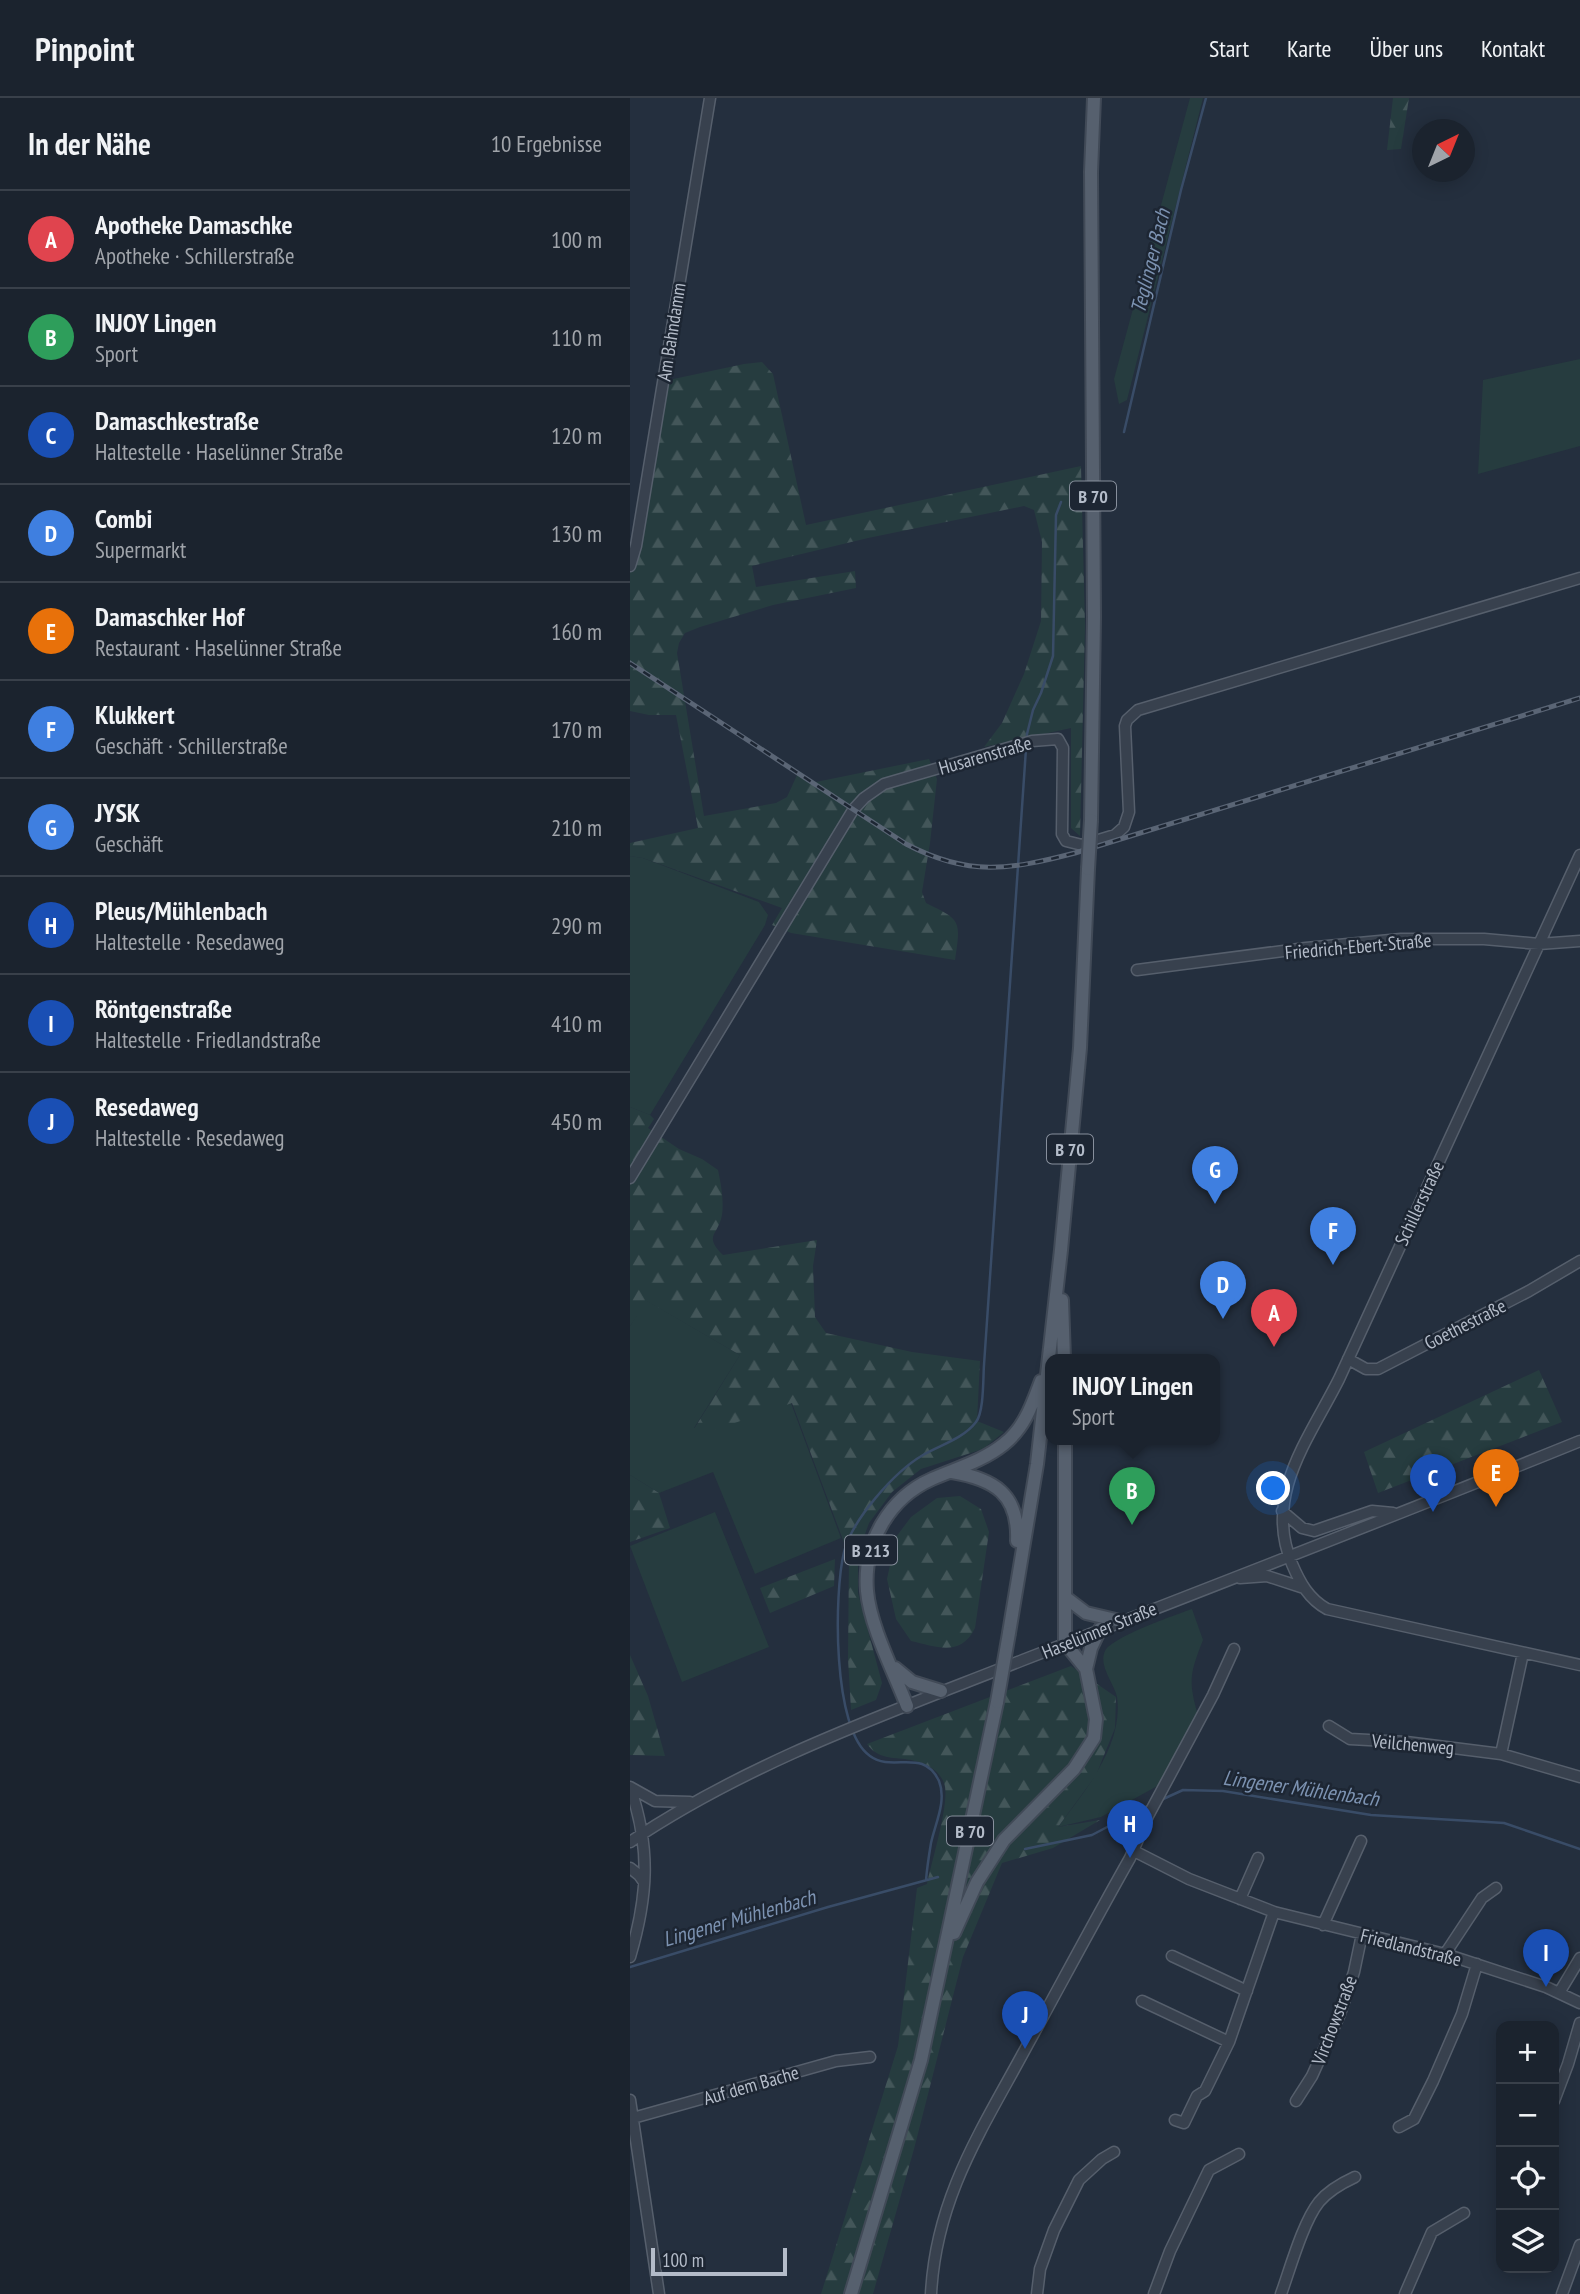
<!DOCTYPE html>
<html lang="de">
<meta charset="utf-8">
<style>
:root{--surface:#1b232e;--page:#242b36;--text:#f1f3f6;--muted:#a0a4aa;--line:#39404a;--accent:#8bbbb9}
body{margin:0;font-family:"PT Sans Narrow",sans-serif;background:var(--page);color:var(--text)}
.controls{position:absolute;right:21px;bottom:21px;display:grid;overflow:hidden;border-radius:14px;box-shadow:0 4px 18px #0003}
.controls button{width:63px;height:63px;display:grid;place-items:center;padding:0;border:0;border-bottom:2px solid var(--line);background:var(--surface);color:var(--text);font:35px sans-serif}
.compass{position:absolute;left:782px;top:21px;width:63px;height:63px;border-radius:50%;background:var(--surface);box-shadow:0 4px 18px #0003;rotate:43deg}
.scale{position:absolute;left:21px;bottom:18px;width:136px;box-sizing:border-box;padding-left:7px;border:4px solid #b4bcc9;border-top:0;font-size:19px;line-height:24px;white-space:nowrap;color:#b4bcc9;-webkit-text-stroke:5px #1d2633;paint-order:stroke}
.you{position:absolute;left:644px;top:1391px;width:24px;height:24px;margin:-18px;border:5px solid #fff;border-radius:50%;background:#1a73e8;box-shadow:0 0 0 10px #1a73e833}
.badge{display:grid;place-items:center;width:46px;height:46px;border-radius:50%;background:var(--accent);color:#fff;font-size:23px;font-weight:700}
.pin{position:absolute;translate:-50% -58px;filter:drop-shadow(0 2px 4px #0008)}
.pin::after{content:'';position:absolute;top:37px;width:24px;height:21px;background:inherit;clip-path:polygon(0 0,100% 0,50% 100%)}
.popup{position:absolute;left:415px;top:1256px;width:175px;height:91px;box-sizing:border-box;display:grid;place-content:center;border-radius:14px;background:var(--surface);filter:drop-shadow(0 2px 5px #0005);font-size:23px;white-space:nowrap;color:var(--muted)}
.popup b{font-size:26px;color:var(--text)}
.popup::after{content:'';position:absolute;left:50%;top:100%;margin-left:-14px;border:14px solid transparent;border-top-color:var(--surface)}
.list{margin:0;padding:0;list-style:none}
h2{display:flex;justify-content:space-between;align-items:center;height:91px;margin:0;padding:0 28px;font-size:30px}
h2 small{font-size:23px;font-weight:400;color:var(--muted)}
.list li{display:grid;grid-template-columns:46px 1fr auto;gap:21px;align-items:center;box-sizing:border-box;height:98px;padding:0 28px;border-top:2px solid var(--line)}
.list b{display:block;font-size:26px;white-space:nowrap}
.list p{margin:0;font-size:23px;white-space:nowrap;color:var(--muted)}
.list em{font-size:23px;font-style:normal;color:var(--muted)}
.icon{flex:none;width:38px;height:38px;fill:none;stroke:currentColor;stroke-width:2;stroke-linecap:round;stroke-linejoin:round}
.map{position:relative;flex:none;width:950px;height:2196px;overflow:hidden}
header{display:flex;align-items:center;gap:42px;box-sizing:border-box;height:98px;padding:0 35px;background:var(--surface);border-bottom:2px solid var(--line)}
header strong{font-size:33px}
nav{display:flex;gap:38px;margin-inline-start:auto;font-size:24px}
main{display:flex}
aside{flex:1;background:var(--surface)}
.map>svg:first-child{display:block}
</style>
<header>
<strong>Pinpoint</strong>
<nav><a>Start</a><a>Karte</a><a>Über uns</a><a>Kontakt</a></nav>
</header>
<main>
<aside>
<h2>In der Nähe<small>10 Ergebnisse</small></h2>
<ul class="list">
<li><span class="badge" style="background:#e0444e">A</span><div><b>Apotheke Damaschke</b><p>Apotheke · Schillerstraße</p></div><em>100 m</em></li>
<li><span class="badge" style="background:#2e9e5b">B</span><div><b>INJOY Lingen</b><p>Sport</p></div><em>110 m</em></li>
<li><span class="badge" style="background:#1a4fb4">C</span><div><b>Damaschkestraße</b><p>Haltestelle · Haselünner Straße</p></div><em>120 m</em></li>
<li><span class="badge" style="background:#3f7fe0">D</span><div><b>Combi</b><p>Supermarkt</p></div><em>130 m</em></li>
<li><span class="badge" style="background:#e8710a">E</span><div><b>Damaschker Hof</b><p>Restaurant · Haselünner Straße</p></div><em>160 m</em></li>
<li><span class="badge" style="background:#3f7fe0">F</span><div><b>Klukkert</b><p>Geschäft · Schillerstraße</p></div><em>170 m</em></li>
<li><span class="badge" style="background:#3f7fe0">G</span><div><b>JYSK</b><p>Geschäft</p></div><em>210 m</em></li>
<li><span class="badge" style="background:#1a4fb4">H</span><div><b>Pleus/Mühlenbach</b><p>Haltestelle · Resedaweg</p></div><em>290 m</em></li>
<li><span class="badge" style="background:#1a4fb4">I</span><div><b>Röntgenstraße</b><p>Haltestelle · Friedlandstraße</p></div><em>410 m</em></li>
<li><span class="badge" style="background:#1a4fb4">J</span><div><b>Resedaweg</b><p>Haltestelle · Resedaweg</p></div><em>450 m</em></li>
</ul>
</aside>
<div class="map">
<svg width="950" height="2196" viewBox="0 0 950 2196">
<defs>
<pattern id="forest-firs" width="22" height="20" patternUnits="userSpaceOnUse" patternTransform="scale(1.75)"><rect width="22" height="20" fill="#263c3f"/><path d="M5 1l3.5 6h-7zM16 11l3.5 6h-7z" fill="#435659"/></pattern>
</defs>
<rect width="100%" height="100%" fill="#242f3e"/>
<!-- grass -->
<path fill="#263c3f" d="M560,0h13l-76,302 -8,4 -5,-25z
M950,261v87l-102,28 5,-94z
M0,758l13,2 116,44 9,13 -3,10 -115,190 -20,-8z
M16,1202l94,55 -46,73 97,-25 50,135 -86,36 -42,-102 -54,21 -29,-18v-149z
M85,1414l54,135 -87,35 -52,-136z
M562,1511l11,31c-13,33 -15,41 -5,75l-37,69 -60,33 -43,10c26,-35 66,-82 59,-130 -3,-14 -19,-31 -12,-46 7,-14 70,-36 87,-42z"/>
<!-- forest -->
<path fill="url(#forest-firs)" d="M763,0h16l-8,51 -14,1z
M132,264l11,12 33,151 275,-59 4,160 -5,210 -9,-8v-100l-87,19 18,-24 22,-49 17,-53 1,-79 -8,-32 -10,-4 -156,32 -116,28 4,21 99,-16 1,17 -83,17 -73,22 -15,6 -6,10 -2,10 27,163 72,-13 11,-6 11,-24 18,9 113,-23 8,20 -7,64 -8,49 4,11c35,17 35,17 29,57l-164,-27 -19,-8 10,-17 -139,-50 -13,-2v-13l68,-15 -22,-113h-27l-19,-4v-142l34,-188 80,-17z
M0,1009l20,8 4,4 -6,9 31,21 23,10 16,11c3,14 6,31 4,45 -4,21 -19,20 1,40l94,-15 -4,26 2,51 11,16 86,19 68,9 -3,60 27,11 -21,17 -62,20 -29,23 -23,31 -11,30v40l24,90 -6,17 -25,10 -3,-51 1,-103 -57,-153 -89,31 -9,-5 46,-74 -93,-54 -17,25z
M909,1272l23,52 -184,71 -14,-41z
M0,1377l29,18 11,35 -40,14z
M330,1398l21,13 8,23 -14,96c-14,29 -38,19 -64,13l-15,-22 -9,-40 9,-42 15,-20 26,-19z
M205,1461l-1,27 -64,27 -10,-25z
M0,1557l18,41 17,60 -35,-1z
M441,1568l45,31 -1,31 -19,47 -38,52 42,-7 -47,28 -51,15 -39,94 -49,192 -41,145h-52l77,-248 19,-158 10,-4c4,-21 24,-84 17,-101 -6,-16 -24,-22 -39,-24 -15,-1 -29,-2 -38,-15z"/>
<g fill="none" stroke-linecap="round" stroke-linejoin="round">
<!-- stream -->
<path stroke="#394c67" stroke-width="2.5" d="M494,334l57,-242 25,-92
M531,1702l22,-10 40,1 148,24 133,8 76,26
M395,1751l67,-14 57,-30
M296,1782c1,-12 3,-25 5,-37 4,-19 16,-42 8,-62 -16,-34 -46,-8 -69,-25 -38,-26 -36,-163 -26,-204 8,-32 50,-80 79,-97 17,-10 40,-16 53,-33 8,-10 7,-43 8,-57l43,-631 6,-24 8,-17 12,-37 3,-141 5,-13
M0,1869l198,-60 110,-30"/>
<!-- minor casing -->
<g stroke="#565f6c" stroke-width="13">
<path id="minor" d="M0,468l6,-20 74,-448
M950,757l-241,524c-30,60 -76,116 -47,185 8,19 17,35 35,45l253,56
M507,872l169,-22 95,-9h83l55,5 41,-3
M0,1080l223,-368 11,-12 20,-14 148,-43 26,-2 5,9 -1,86 4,7 16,4 33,-10 9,-8 5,-15 -4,-86 2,-6 11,-10 442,-132
M718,1261l18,10h12l151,-78 51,-30
M652,1413l20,17 12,3 58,-20 21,2
M610,1480l27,-2 37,12
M699,1628l21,13 56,3 95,12 79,23
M871,1656l22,-101
M0,1689c21,61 18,109 0,170
M0,1689l25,14 35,1
M0,1744c120,-81 259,-129 393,-182 186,-72 372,-144 557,-219
M504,1753l55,28 85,33 171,42 101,33 34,16
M0,1770l9,7 5,7
M610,1801l18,-41
M693,1827l38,-84
M815,1856l37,-56 14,-10
M542,1858l75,35
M929,1895l21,-35
M512,1903l87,41
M0,2002l29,194
M666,2003l16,-25 28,-62 14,-42 8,-38
M924,2003l14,-37 12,-41
M3,2020l203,-57 34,-4
M545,2022l9,3 13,-27 8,-5 24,-49 45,-130
M769,2029l15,-8 19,-38 29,-67 15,-50
M301,2196c5,-98 52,-166 97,-250 34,-62 67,-124 102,-186l18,-42 65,-121 21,-46
M407,2196l3,-25 14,-39 25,-50 23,-21 12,-7
M524,2196l16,-43 39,-81 30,-16
M651,2196c9,-25 22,-72 38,-92 9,-11 23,-19 36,-25
M775,2196l27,-62 32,-19
M932,2196l18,-49"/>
</g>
<!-- major casing -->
<g stroke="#414a57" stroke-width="16">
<path id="major" d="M461,722l3,-203 -3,-445 3,-74
M432,1202l2,59
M322,1374c42,7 67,22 65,69
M435,1499l21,16 34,8
M379,1535l28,-169 24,-214 19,-202 8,-179
M265,1570l17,14 29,9
M456,1571l5,-21 9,-19
M277,1608c-13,-34 -37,-80 -40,-115 -4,-48 22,-93 65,-112 25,-11 51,-18 72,-35 21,-17 28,-39 37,-63
M324,1835l23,-51 27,-42 70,-71 20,-31 2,-19 -10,-50 -21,-26v-204
M221,2196l70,-234 76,-358"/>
</g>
<!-- minor -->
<use href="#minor" stroke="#38414e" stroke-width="10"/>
<!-- major -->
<use href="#major" stroke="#56606e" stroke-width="12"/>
<!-- rail casing -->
<g stroke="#5a6575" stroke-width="5">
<path id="rail" d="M0,565l276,181c63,33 103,26 169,9l505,-155"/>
</g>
<!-- rail -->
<use href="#rail" stroke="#1d2633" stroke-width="2.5" stroke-dasharray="8" stroke-linecap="butt"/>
<!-- major-bridge casing -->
<g stroke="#414a57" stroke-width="16" stroke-linecap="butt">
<path id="major-bridge" d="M458,771l3,-49
M367,1604l12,-69"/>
</g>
<!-- major-bridge -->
<use href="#major-bridge" stroke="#56606e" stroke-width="12"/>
</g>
<g text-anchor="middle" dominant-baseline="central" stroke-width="5" stroke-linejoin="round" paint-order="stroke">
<!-- shield labels -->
<g fill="#1d2633" stroke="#878f9c" stroke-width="2">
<rect x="440" y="383.5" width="46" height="29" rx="5"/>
<rect x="417" y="1036.5" width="46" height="29" rx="5"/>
<rect x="215" y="1437.5" width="52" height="29" rx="5"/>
<rect x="317" y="1718.5" width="46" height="29" rx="5"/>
</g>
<g font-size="18" font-weight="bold" fill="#b4bcc9">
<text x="463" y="398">B 70</text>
<text x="440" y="1051">B 70</text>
<text x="241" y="1452">B 213</text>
<text x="340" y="1733">B 70</text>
</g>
<!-- street labels -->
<g font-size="19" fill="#b4bcc9" stroke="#1d2633">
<text transform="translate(41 234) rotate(-81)">Am Bahndamm</text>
<text transform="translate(355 657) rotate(-16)">Husarenstraße</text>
<text transform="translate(728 848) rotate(-5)">Friedrich-Ebert-Straße</text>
<text transform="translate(789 1105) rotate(-65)">Schillerstraße</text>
<text transform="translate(835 1226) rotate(-27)">Goethestraße</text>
<text transform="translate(469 1532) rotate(-22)">Haselünner Straße</text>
<text transform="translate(783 1646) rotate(5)">Veilchenweg</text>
<text transform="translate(781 1849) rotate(14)">Friedlandstraße</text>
<text transform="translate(704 1922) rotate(-69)">Virchowstraße</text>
<text transform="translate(121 1987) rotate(-16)">Auf dem Bache</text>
</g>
<!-- water labels -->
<g font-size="21" font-style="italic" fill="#7c92b1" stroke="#1d2633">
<text transform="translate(520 163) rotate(-76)">Teglinger Bach</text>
<text transform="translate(671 1690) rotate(8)">Lingener Mühlenbach</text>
<text transform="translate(109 1820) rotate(-16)">Lingener Mühlenbach</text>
</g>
</g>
</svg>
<div class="controls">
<button>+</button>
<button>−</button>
<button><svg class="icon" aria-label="locate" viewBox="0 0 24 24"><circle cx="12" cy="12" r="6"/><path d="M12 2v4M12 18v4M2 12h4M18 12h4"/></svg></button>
<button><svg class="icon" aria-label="layers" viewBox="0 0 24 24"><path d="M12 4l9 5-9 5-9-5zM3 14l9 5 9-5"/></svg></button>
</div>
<svg class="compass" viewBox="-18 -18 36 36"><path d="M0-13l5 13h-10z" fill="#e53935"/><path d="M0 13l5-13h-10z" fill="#a0a4aa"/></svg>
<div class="scale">100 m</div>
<div class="you"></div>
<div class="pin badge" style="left:644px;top:1249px;background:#e0444e">A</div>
<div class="pin badge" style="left:502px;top:1427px;background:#2e9e5b">B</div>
<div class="popup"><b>INJOY Lingen</b>Sport</div>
<div class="pin badge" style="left:803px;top:1414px;background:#1a4fb4">C</div>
<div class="pin badge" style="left:593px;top:1221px;background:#3f7fe0">D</div>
<div class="pin badge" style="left:866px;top:1409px;background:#e8710a">E</div>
<div class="pin badge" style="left:703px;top:1167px;background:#3f7fe0">F</div>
<div class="pin badge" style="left:585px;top:1106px;background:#3f7fe0">G</div>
<div class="pin badge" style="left:500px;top:1760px;background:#1a4fb4">H</div>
<div class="pin badge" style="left:916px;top:1889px;background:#1a4fb4">I</div>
<div class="pin badge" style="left:395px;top:1951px;background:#1a4fb4">J</div>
</div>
</main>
